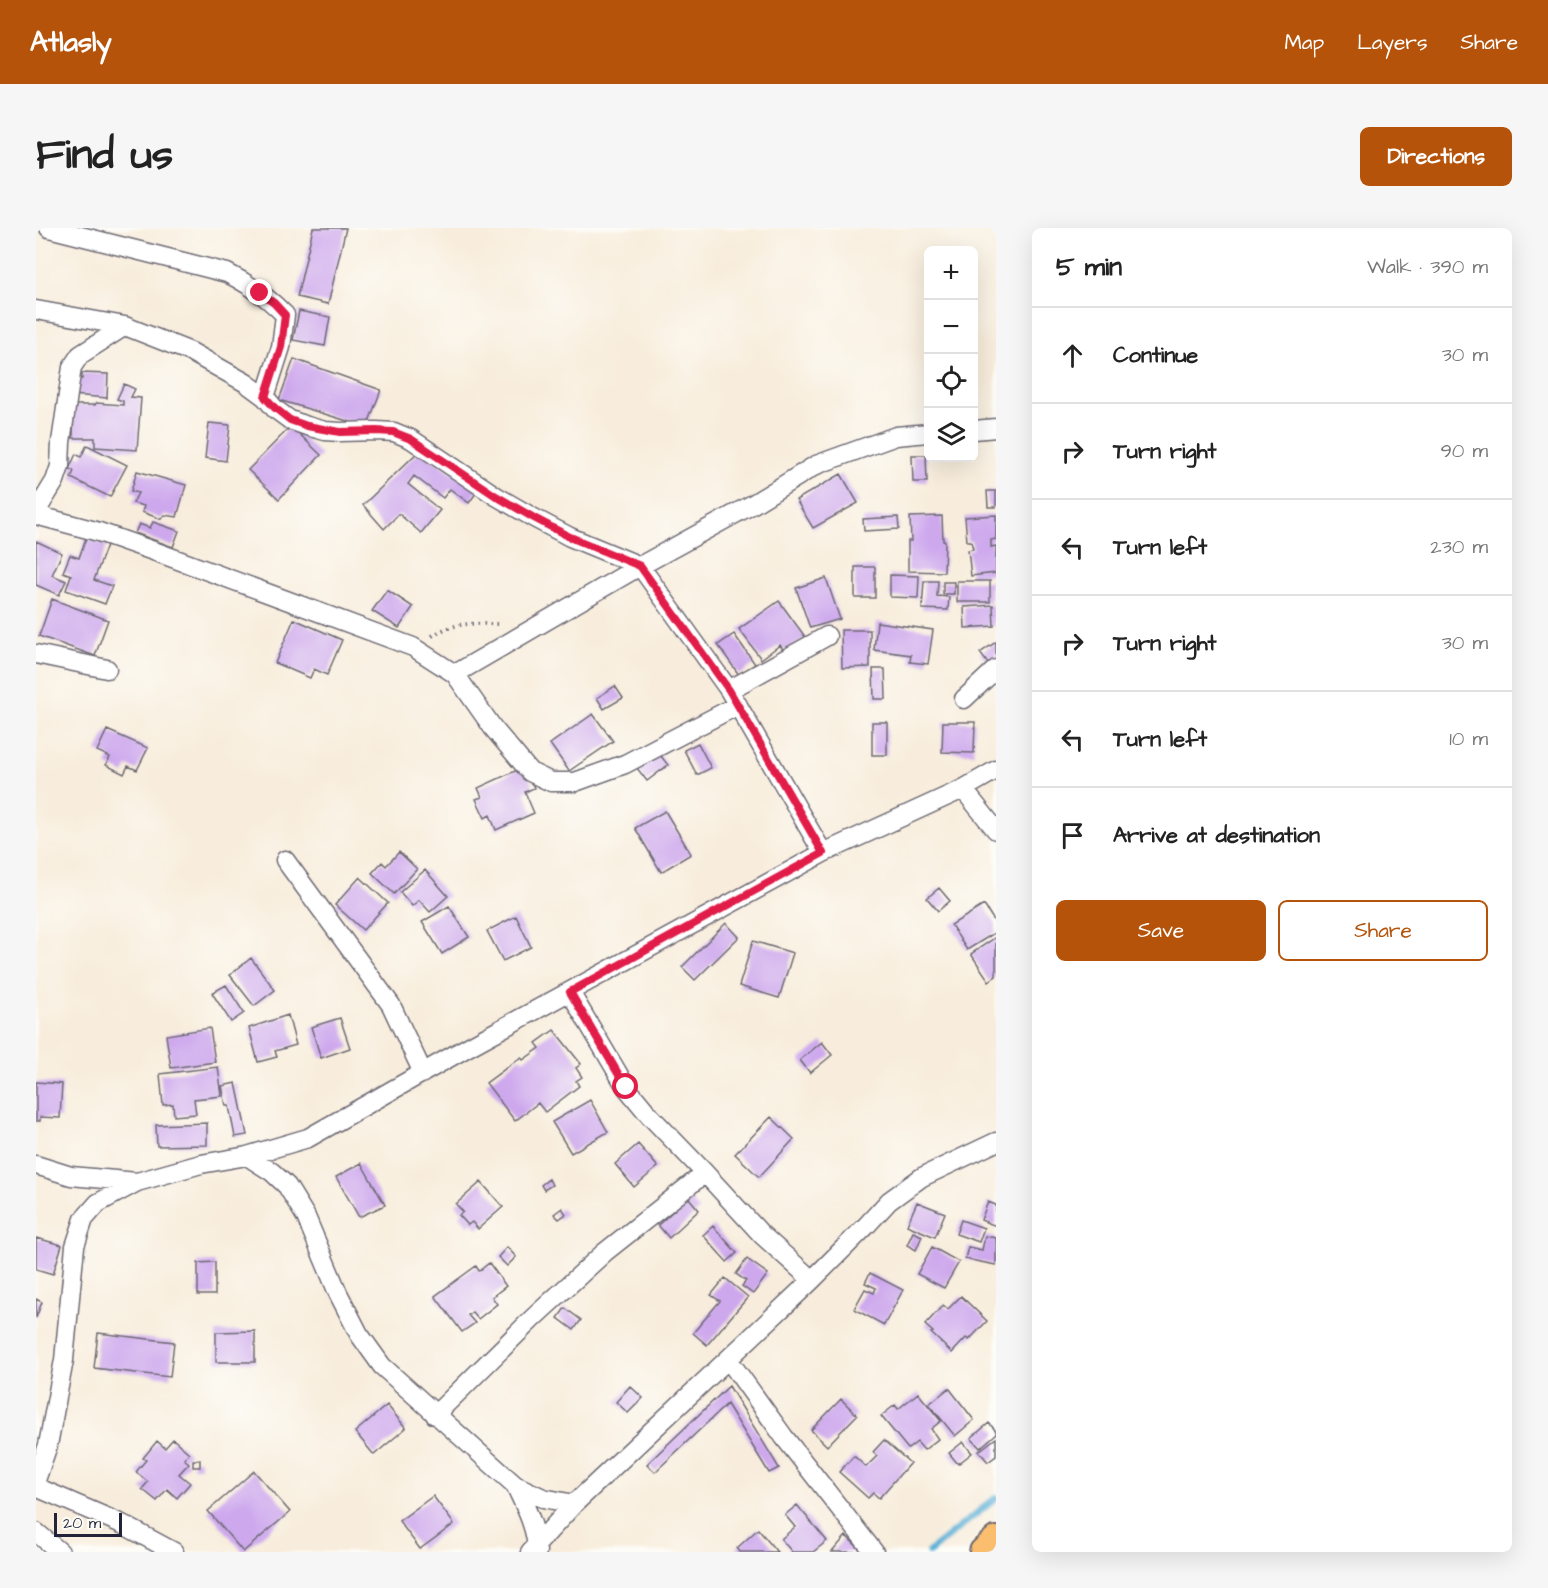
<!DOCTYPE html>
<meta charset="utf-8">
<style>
:root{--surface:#fff;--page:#f6f6f6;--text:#222;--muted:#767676;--line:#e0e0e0;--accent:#b45309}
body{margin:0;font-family:"Architects Daughter",sans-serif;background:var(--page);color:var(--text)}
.controls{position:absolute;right:18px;top:18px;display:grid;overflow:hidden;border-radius:9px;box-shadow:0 6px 24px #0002}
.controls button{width:54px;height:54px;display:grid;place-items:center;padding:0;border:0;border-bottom:2px solid var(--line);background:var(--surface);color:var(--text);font:30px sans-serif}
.scale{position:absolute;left:18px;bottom:15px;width:68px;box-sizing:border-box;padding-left:6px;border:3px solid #22223b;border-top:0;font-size:16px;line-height:21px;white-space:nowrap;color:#22223b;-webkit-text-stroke:4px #fdfcf7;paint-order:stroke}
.stop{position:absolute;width:18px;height:18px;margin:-14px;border:4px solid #e11d48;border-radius:50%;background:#fff}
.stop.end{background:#e11d48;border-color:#fff;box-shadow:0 2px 6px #0008}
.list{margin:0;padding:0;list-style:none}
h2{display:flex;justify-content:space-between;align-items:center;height:78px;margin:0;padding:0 24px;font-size:26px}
h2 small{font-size:20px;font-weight:400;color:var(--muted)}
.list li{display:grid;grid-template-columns:39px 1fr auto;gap:18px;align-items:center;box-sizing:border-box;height:96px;padding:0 24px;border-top:2px solid var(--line)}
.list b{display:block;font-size:22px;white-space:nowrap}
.list em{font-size:20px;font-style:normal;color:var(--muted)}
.actions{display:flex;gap:12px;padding:18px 24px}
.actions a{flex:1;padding:14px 0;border:2px solid var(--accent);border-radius:9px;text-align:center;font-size:21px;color:var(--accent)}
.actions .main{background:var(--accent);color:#fff}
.icon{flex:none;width:33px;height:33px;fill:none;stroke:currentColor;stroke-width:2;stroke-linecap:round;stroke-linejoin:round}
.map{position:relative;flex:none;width:960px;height:1324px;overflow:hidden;border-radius:9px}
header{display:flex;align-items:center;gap:36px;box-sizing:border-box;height:84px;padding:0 30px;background:var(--accent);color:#fff}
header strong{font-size:28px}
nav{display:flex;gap:33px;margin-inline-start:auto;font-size:21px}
.intro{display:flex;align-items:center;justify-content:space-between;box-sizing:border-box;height:144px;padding:0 36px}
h1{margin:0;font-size:42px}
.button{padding:15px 27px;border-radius:9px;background:var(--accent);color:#fff;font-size:21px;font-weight:700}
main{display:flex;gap:36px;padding:0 36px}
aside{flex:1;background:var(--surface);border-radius:9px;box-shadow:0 6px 24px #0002}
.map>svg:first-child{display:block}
</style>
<header>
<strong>Atlasly</strong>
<nav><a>Map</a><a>Layers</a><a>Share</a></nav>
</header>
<div class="intro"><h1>Find us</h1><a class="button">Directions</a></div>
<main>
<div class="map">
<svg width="960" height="1324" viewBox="0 0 960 1324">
<rect width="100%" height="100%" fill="#fdfcf7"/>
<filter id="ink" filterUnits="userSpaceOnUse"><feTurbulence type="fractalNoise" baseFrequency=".0167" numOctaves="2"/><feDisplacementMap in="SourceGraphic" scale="12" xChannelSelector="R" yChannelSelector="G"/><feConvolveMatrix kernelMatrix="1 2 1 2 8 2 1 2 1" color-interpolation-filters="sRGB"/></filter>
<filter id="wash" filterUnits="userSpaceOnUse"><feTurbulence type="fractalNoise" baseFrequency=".008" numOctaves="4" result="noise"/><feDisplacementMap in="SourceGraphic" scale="24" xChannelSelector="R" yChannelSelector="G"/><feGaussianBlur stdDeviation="1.35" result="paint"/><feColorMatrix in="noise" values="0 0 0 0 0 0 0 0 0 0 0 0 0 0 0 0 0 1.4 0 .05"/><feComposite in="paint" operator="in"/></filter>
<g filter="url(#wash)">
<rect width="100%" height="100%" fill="#f8eddc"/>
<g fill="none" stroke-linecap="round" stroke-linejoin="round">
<!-- stream -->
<path stroke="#5bb0d7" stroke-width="7" d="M893,1324l67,-54"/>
</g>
<g id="blocks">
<!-- building -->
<path fill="#cda8ed" d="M277,0h33l-18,76 -31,-7z
M263,83l31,6 -5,29 -32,-6z
M258,131l87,31 -14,37 -88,-27z
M46,145l26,1 -1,24 -34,-3 1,-16h8z
M88,156l11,5 -4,8 10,1 -4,52 -42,-3v-9h-22l1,-33h21l1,-2 27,2v-4l-6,-2z
M173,195l21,2 -4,36 -21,-3z
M255,198l30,29 -42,44 -31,-29z
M51,217l40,20 -17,32 -39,-19 3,-7 -5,-2 7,-15 5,3z
M383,223l60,38 -10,14 -19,-14 -7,9 -29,-22 -6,8 32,26 -19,23 -22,-19 -15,15 -21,-24z
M876,227h14l1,27h-14z
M101,243l49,14 -9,32 -13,-2 -3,4 -19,-7 2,-6 -11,-3 5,-10 -7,-2z
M805,246l17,29 -45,25 -17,-28z
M951,263h9v16h-8z
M960,287v24l-5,1v7l5,-1v27l-25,3 -3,-26 5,-1 -2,-8h-4l-2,-24z
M906,288l1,25h2l-1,31 -36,-1v-30h3l-1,-24z
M862,289l1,12 -35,2 -1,-12z
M117,294l26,9 -6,16 -38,-14 4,-9 11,4z
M50,310l21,7 -13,35 18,6 -7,18 -39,-14 5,-15 -8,-3 7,-17 9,3z
M0,313l26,12 -10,22 14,6 -7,14 -23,-10z
M819,339h20v31h-20z
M854,347l29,1 -1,22 -28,-1z
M790,350l14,41 -30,9 -14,-40z
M888,353h14l-1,15 12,1 -1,13 -26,-1z
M921,353h33v21h-33z
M907,354h11v12h-11z
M351,362l26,17 -14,21 -27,-17z
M16,371l56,21 -13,36 -56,-20z
M743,373l27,37 -21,14 -5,-7 -19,14 -22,-30z
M957,377l1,21 -29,2 -1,-21z
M258,391l48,21 -15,35 -13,-6 -4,9 -35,-15z
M841,394l56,8 -5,34 -18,-2 1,-7 -37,-5z
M805,402h29v37l-28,1z
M698,406l21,30 -16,11 -21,-30z
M960,414v18l-7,5 -9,-12z
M837,441h12l1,30h-12z
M579,458l8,12 -19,11 -7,-11z
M557,486l20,27 -44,30 -19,-27z
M836,494h15v33h-15z
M907,494h32l-1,31 -32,-1z
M71,502l41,18 -11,22 -9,-4 -4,8 -18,-9 4,-8 -13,-6z
M662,515l13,25 -14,7 -13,-25z
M621,523l11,14 -21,16 -11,-14z
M488,539l10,21 -9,4 9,21 -38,17 -6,-15 -5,3 -9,-19 6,-2 -4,-9z
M629,583l26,43 -30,18 -26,-44z
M363,624l18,17 -23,25 -22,-21 10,-11 4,4z
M389,642l23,26 -18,16 -11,-12 -7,6 -12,-14z
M324,649l28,26 -25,27 -28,-25z
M903,660l11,13 -12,10 -11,-13z
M948,677l12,19v8l-29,18 -16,-25z
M413,678l20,31 -27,17 -20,-32z
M480,688l15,31 -28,14 -16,-30z
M690,695l13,14 -44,43 -13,-13z
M960,709v39l-7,5 -18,-27z
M717,713l40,12 -14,45 -40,-12z
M215,730l24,32 -21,16 -24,-31z
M190,757l18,28 -13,9 -19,-29z
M252,787l8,30 -21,6 2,6 -19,5 -9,-34z
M304,790l10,30 -29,10 -10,-31z
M174,800l5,34 -44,6 -5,-33z
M518,802l27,34 -5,4 6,9 -6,4 3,5 -34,26 -7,-9 -23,18 -29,-38 35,-26 2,3 17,-12 -4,-5z
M786,814l10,13 -22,18 -10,-13z
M182,839l4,29 -28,3 2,15 -22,2 -1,-12 -10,1 -3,-31z
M0,854l26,2 -2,34 -20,-1v4h-4z
M200,855l11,52 -12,2 -6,-31h-3l-4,-20z
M554,872l18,32 -37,21 -19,-31z
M735,889l23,22 -35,38 -24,-23z
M171,895v22l-50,1 -1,-21z
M602,916l20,23 -24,20 -19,-23z
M325,935l24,42 -26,12 -23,-40z
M513,951l3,6 -8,5 -3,-5z
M445,954l22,25 -25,22 -6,-7 -4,3 -9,-10 4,-3 -7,-8z
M652,969l11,13 -30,28 -11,-13z
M881,974l28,11 -10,24 -28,-12z
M952,974l8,3v21l-15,-6z
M526,980l4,6 -7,5 -5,-5z
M925,992l23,8 -5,14 -23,-8z
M677,998l24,27 -10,9 -24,-27z
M877,1004l9,4 -6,14 -9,-5z
M949,1008l11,2v27l-31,-6 3,-12 14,3z
M0,1010l26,7 -9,29 -17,-5z
M471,1019l9,10 -9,9 -9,-9z
M896,1019l27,15 -15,26 -27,-14z
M711,1031l21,15 -15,20 -11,-8 4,-5 -10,-7z
M179,1034v33h-17v-32z
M453,1035l17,23 -14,11 5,7 -19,15 -6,-7 -4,3 7,8 -13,9 -27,-36 41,-30 3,5z
M834,1045l33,17 -19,35 -30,-16 11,-20 9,4 2,-5 -11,-5z
M689,1050l23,19 -41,48 -14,-12 27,-32 -9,-6z
M925,1068l26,25 -18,19 -3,-2 -14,15 -21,-20 2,-1 -8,-7 18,-20 5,4z
M0,1071l6,3 -6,16z
M529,1080l16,12 -7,10 -16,-12z
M219,1103v31h-39v-30z
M62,1105l76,9 -4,35 -76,-9z
M594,1158l13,12 -15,15 -12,-11z
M693,1158l50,82 -10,5 -42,-69 -72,68 -8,-8z
M913,1160l25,32 -19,16 -26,-32z
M882,1165l23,28 -10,8 7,10 -14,11 -7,-8 -9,7 -27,-33 14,-11 3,4z
M805,1171l16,16 -30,31 -16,-16z
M351,1177l19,23 -32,27 -19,-23z
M953,1195l7,8v3l-16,14 -9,-10z
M960,1210v18l-8,6 -9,-11z
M137,1211l16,14 -5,6 5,4 -10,11 11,9 -13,15 -10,-9 -10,12 -15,-12 6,-7 -12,-10 10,-12 -3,-2 14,-17 8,7z
M848,1212l26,23 -31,35 -6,-5 -5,5 -29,-26 15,-16 12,11 11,-11 -4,-4z
M927,1214l9,11 -14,11 -9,-11z
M157,1232h7v7h-7z
M218,1243l36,41 -47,40 -35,-41z
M397,1268l21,28 -34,25 -21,-28z
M761,1277l30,36 -14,11h-21l-11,-13 14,-12 -10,-12z
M722,1301l19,23h-37l-3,-4z
M810,1308l16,15 -2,1h-28z"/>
</g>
</g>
<g filter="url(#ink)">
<use href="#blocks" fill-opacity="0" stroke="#6d6973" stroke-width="1.5"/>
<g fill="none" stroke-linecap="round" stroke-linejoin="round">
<!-- minor casing -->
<g stroke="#6d6973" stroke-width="21">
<path id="minor" d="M13,0l178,45c22,11 41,24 58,42l-4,32 -16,50
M0,82l89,16 66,26 55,31 19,14 10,12 15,11 17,6 18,5 15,1 36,-1 18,1 17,7 85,57 38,22 36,19 70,29 89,124 94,163
M938,202l22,-2
M0,284l19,-31 5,-15 1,-24 11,-75 8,-12 45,-29
M0,287l63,17 63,22 251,93 42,27 38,54 37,44 21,10h24l50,-18 113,-59
M0,426l71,15
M419,446l185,-108 113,-62 63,-39 80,-29 32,-3
M693,462l98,-54
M928,471l32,-30
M927,561l33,41
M249,632l106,145 32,68
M534,764l56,95 24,29 55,57 57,62 50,45
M211,928l25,16 15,14 19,31 32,76 21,41 23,32 133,119 28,13 31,6
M0,937l35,11 66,6
M692,1131l56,78 90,115
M399,1187l98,-97 72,-66 100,-79
M0,1252l12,-35 16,-85 11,-114 9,-27 14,-16 39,-21 64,-18 46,-8 61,-18 160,-91 355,-194 140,-64 33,-19
M479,1257c10,21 22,43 22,67
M0,1259l86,37 52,28
M0,1304l24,20
M494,1324l44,-48 238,-224 54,-54 23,-25 33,-24 74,-35"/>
</g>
<!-- primary casing -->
<g stroke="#6d6973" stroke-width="32">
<path id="primary" d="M948,1324l12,-11"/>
</g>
<!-- path -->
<path stroke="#6d6973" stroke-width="4" stroke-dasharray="1.5 4.5" stroke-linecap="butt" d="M396,408c24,-15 40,-12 67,-12"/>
<!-- minor -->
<use href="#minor" stroke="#fff" stroke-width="18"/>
<!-- primary -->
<use href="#primary" stroke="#fabe6e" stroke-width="28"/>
</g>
</g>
<g fill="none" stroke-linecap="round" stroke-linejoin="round" filter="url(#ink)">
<!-- route -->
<path stroke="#e11d48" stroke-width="8" d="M224,65l14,10 11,12 -4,32 -16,50 10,11 15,12 17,6 33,6 36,-1 17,1 18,7 85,57 38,22 36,19 70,29 89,124 94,163 -253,139 56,95"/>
</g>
</svg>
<div class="controls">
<button>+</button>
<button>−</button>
<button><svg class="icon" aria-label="locate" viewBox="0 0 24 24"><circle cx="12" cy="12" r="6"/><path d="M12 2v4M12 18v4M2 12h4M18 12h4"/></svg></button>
<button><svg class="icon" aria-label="layers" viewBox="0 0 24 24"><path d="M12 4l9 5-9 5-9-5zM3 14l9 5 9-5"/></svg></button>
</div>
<div class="scale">20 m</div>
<div class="stop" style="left:590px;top:859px"></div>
<div class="stop end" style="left:224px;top:65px"></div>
</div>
<aside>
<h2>5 min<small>Walk · 390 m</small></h2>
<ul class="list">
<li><svg class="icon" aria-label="ahead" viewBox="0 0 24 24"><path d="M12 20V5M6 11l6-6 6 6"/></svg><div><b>Continue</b></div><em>30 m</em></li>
<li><svg class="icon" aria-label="right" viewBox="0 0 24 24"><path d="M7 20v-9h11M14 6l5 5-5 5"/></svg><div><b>Turn right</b></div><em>90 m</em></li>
<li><svg class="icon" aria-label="left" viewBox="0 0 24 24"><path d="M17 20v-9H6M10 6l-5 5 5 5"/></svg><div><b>Turn left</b></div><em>230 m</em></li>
<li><svg class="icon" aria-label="right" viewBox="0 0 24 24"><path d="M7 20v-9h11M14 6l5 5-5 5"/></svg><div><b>Turn right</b></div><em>30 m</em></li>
<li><svg class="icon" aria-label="left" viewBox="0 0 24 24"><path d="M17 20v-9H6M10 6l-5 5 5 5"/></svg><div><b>Turn left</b></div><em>10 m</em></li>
<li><svg class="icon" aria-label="arrive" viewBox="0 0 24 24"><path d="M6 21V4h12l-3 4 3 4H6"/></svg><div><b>Arrive at destination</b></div></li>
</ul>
<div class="actions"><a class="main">Save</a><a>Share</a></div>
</aside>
</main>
